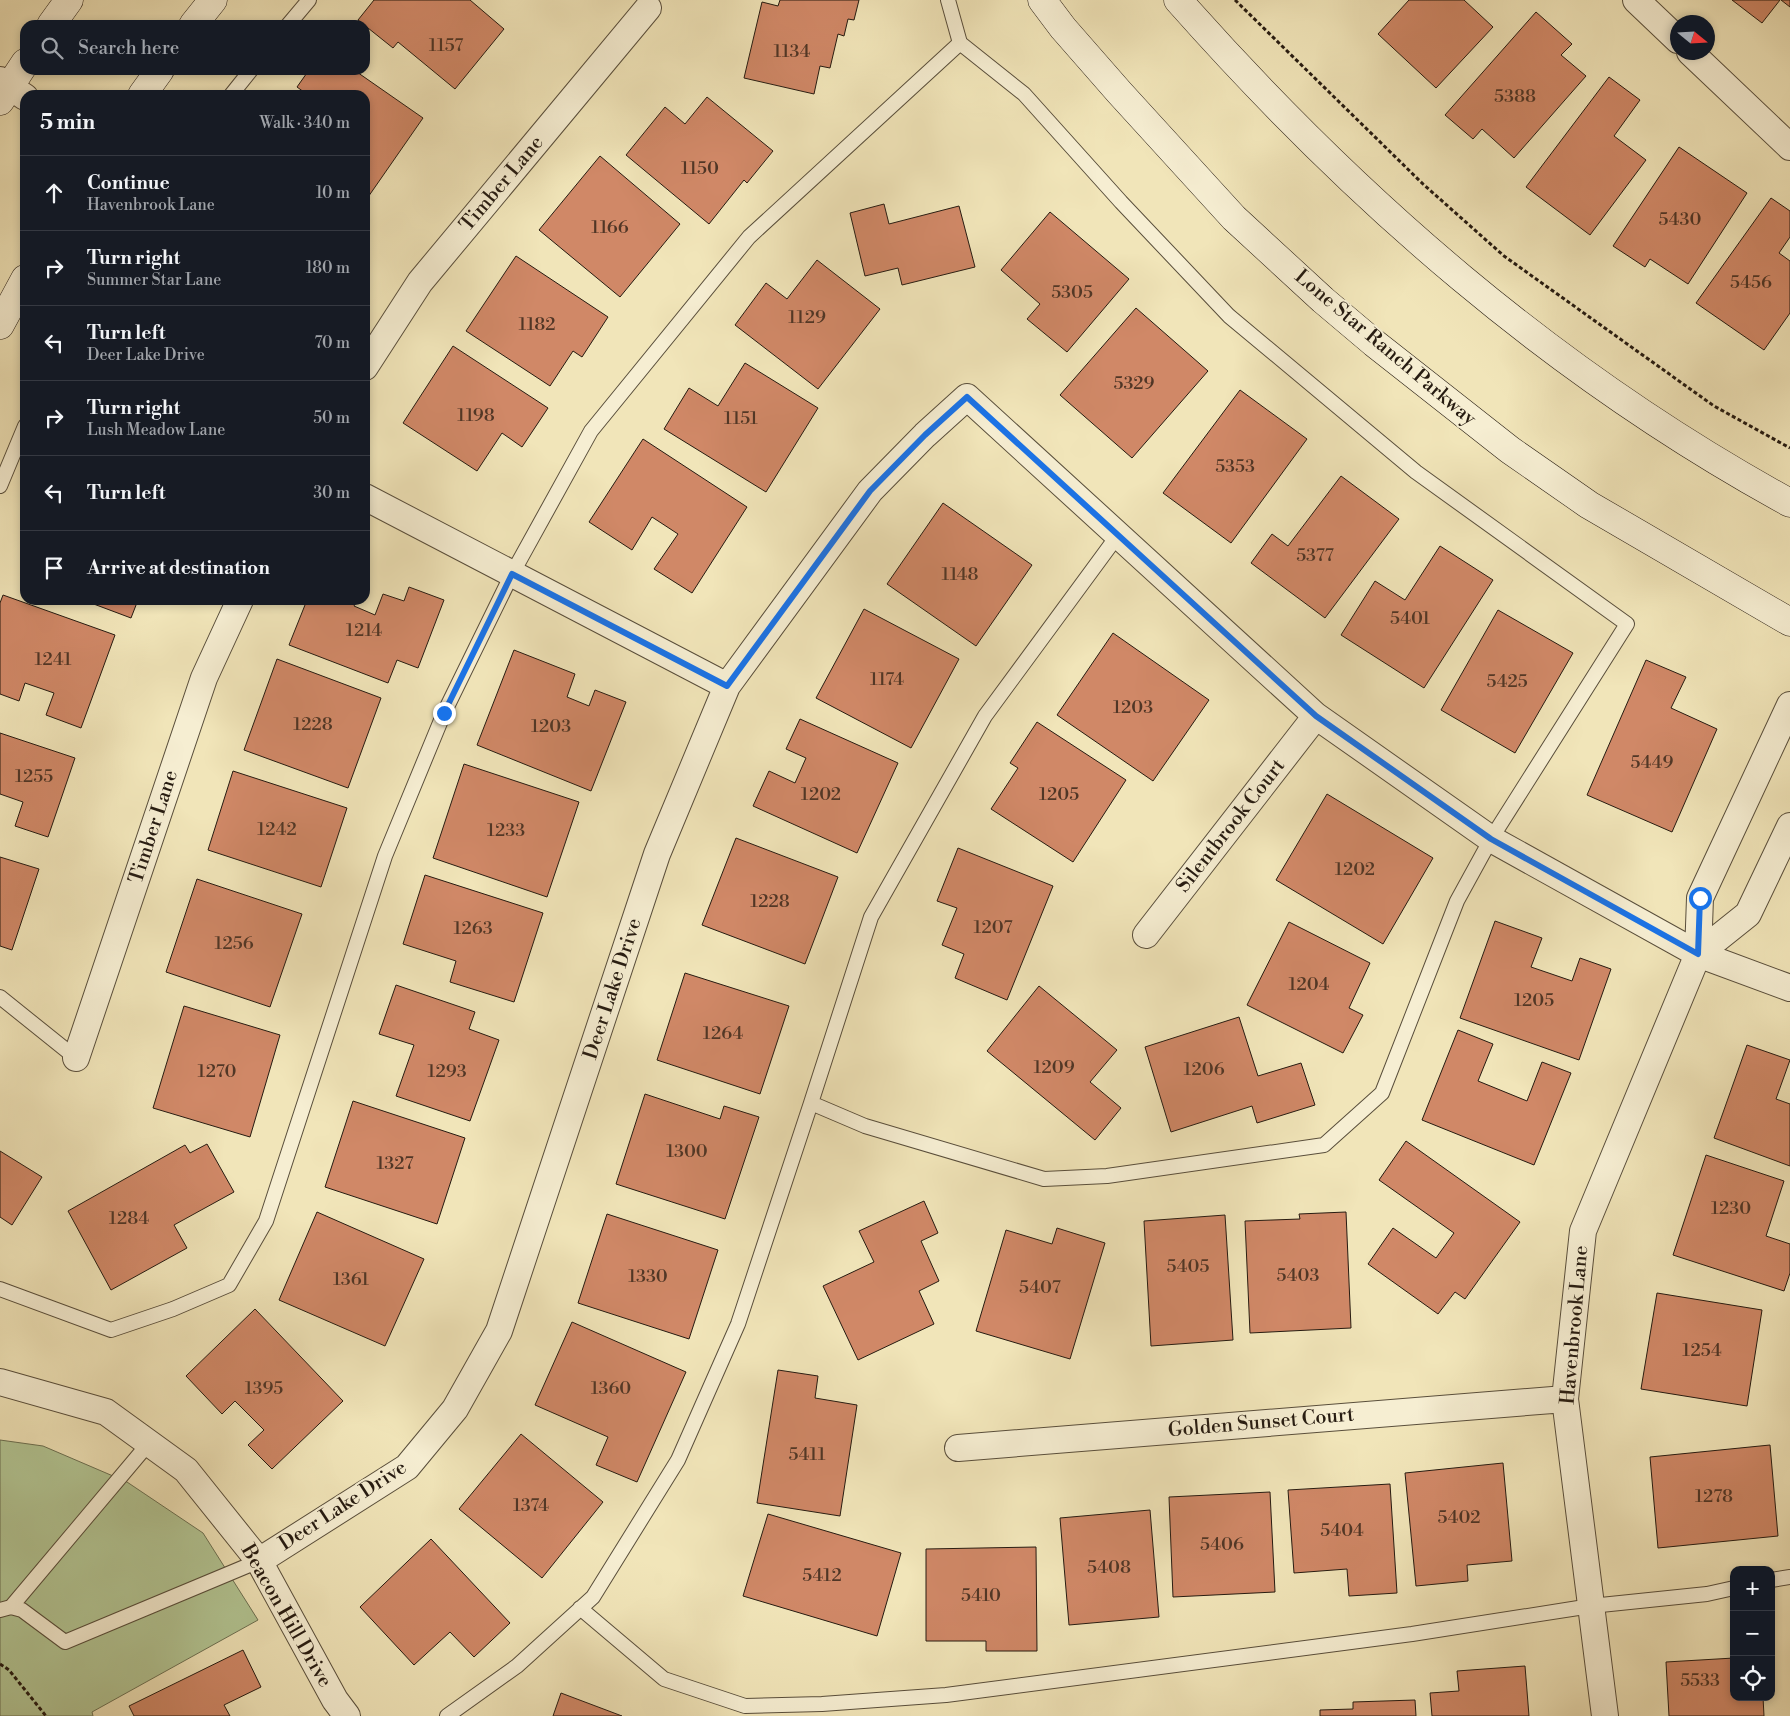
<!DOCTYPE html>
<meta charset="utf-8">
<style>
:root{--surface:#171b24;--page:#242831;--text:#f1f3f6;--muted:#9ea1a6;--line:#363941}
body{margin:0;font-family:"Libre Bodoni",serif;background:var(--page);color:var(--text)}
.controls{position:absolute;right:15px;bottom:15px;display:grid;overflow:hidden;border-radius:10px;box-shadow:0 2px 8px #0003}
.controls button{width:45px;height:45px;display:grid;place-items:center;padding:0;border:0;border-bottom:1px solid var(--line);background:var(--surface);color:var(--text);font:25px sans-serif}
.compass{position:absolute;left:1670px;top:15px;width:45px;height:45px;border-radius:50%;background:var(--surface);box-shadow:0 2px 8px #0003;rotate:108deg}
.stop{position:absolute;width:15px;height:15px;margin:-11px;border:4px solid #1a73e8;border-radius:50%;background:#fff}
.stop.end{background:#1a73e8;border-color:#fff;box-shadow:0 1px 5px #0008}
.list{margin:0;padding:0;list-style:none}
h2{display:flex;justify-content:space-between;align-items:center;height:65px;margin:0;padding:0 20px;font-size:21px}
h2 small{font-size:16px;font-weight:400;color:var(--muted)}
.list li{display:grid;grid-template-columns:32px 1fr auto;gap:15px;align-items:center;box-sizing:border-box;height:75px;padding:0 20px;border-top:1px solid var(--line)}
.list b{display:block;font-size:19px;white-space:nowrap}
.list p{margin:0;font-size:16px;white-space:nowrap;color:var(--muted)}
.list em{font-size:16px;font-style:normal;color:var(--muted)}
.icon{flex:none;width:28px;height:28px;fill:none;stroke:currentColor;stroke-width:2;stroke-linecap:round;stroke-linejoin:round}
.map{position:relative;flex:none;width:1790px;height:1716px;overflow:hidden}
.search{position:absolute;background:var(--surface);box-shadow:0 2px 8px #0003;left:20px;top:20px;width:350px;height:55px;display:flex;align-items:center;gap:12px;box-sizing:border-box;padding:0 18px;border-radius:15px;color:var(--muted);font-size:19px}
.panel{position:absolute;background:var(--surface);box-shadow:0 2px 8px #0003;left:20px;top:90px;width:350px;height:515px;border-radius:15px}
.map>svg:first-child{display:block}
</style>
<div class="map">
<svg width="1790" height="1716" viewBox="0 0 1790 1716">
<rect width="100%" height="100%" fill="#f1e5b9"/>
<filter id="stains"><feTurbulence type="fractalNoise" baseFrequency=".004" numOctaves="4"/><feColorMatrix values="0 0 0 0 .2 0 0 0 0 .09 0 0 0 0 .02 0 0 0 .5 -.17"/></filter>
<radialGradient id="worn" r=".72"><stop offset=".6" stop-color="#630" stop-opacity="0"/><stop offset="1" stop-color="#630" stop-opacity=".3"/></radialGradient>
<!-- green -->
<path fill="#b3c694" stroke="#6c7052" d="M0,1440l43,6 84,36 76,51 55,87 -166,92 1,4h-93z"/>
<!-- building -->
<path fill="#d08867" stroke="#261b11" d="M374,0h96l34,29 -49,60 -57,-47 -5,6 -35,-28z
M780,0h79l-5,20 -6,-1 -4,17 -6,-2 -8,34 -10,-2 -6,28 -70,-16 18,-76 16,4z
M1409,0h55l29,27 -57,61 -58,-54z
M1732,0h48l-18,23z
M1781,0h9v7z
M1536,12l36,32 -11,11 25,21 -72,82 -32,-29 -9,10 -28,-24z
M309,70h45l69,48 -57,82 -1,-105h-57l-11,-8z
M1609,77l31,23 -26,36 32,24 -56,75 -64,-48z
M707,97l66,54 -26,32 -3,-3 -35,44 -83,-69 39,-48 20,17z
M1679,147l68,46 -59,91 -38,-25 -5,8 -32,-21z
M600,156l80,68 -60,73 -81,-67z
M1771,198l19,13v26l-11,16 11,8v52l-26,37 -68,-47z
M884,204l5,20 70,-18 16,61 -73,18 -4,-17 -33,8 -15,-63z
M1050,212l79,67 -62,73 -40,-33 13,-15 -39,-34z
M516,256l92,61 -26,40 -9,-6 -23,35 -84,-55z
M817,260l63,49 -62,80 -83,-64 31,-42 21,16z
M1136,308l72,63 -76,87 -72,-63z
M453,346l95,62 -26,39 -20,-14 -25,38 -74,-48z
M745,363l73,45 -52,84 -102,-63 25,-41 29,18z
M1240,390l67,49 -76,104 -68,-50z
M643,439l104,68 -55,86 -38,-24 24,-35 -26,-17 -20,33 -43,-28z
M1341,476l58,43 -74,99 -74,-55 21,-29 16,12z
M943,503l89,62 -56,81 -89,-62z
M1440,546l53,34 -69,108 -83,-53 34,-54 30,19z
M409,587l35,13 -26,68 -21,-8 -9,23 -99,-38 18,-45h50l-3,6 21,9 8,-21 21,7z
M3,595l112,40 -34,93 -35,-13 8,-22 -29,-10 -6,18 -19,-7v-91z
M83,600h55l-7,18z
M864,609l95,50 -48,89 -95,-50z
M1498,610l75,43 -58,100 -74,-43z
M1113,633l96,67 -56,81 -96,-66z
M514,650l61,24 -8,23 22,9 6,-16 31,12 -35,89 -114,-46z
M277,659l104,39 -33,90 -104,-38z
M1646,660l40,17 -15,31 46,21 -45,103 -85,-37z
M800,719l98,44 -41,90 -104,-47 16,-35 26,12 11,-25 -20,-9z
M1037,722l89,58 -53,82 -82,-53 27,-41 -8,-5z
M0,733l75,25 -27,79 -33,-11 8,-24 -23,-8z
M464,764l115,38 -32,95 -114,-39z
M233,771l114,37 -26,79 -113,-37z
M1327,794l106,64 -50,86 -107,-64z
M736,838l102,39 -33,87 -103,-39z
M958,848l95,38 -46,114 -52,-22 9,-24 -22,-9 15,-37 -20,-7z
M0,857l39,12 -27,81 -12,-4z
M425,875l118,38 -29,89 -64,-20 6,-21 -53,-17z
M197,879l105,35 -32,93 -104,-35z
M1495,921l47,17 -11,29 41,14 8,-23 31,11 -32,91 -119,-42z
M1289,922l81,41 -21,45 14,7 -20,38 -96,-48z
M685,973l104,33 -29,88 -103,-34z
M396,985l79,27 -6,17 30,11 -29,81 -74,-25 18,-51 -35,-11z
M1039,986l78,64 -27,32 31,26 -26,32 -108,-89z
M184,1006l96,29 -30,102 -97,-29z
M1239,1017l19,59 43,-13 14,42 -58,18 -5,-17 -81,26 -26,-85z
M1458,1030l35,14 -15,37 49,20 15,-39 29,11 -37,92 -112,-45z
M1747,1045l43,15 -14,39 14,5v62l-76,-28z
M645,1094l75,25 4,-13 35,11 -34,102 -109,-35z
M353,1101l112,37 -28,86 -112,-37z
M1406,1141l114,81 -55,77 -10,-7 -17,22 -70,-50 25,-36 43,30 18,-25 -75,-53z
M207,1144l27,48 -60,33 13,23 -76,42 -43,-79 117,-66 5,8z
M0,1151l42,26 -30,48 -12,-8z
M1706,1155l78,26 -18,55 24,8v29l-6,18 -111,-36z
M924,1201l14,32 -17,8 18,40 -20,10 15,33 -76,36 -35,-74 51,-24 -15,-31z
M317,1212l107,47 -39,87 -106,-46z
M1346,1212l5,116 -101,5 -5,-112 55,-2 -1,-5z
M607,1214l111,36 -29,89 -111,-36z
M1225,1215l8,125 -82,6 -7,-125z
M1057,1228l48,15 -35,116 -94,-28 30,-101 46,14z
M1657,1293l105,17 -15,96 -106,-17z
M255,1309l88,92 -71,68 -24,-24 16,-15 -29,-29 -13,13 -36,-38z
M572,1322l114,50 -49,110 -41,-17 12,-28 -73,-32z
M778,1370l40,6 -3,22 42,7 -17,111 -83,-13z
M521,1434l82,68 -61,76 -83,-69z
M1770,1445l8,91 -120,12 -8,-91z
M1503,1463l9,98 -45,4 1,16 -52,5 -11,-113z
M1390,1484l7,109 -48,3 -2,-27 -53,4 -6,-83z
M1270,1492l5,100 -102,5 -4,-100z
M1150,1510l9,107 -90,8 -9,-107z
M768,1514l133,39 -24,83 -134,-40z
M431,1539l79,84 -36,34 -24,-25 -36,33 -54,-58z
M1036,1547l1,104h-51v-10h-60v-92z
M243,1650l18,37 -37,18 6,11h-96l-5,-10z
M1734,1658v39h29l1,19h-95l-3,-54z
M1525,1666l4,50h-97l-2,-23 29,-2 -2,-20z
M561,1693l61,23h-69z
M1415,1700l1,16h-96v-6l33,-1v-7z"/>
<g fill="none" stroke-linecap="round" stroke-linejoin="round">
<!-- service casing -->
<g stroke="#594e3b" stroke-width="16">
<path id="service" d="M288,25l21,-25
M960,43l64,51 97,108 108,114 187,156 211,152 -136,215 -34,62 -75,192 -58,52 -217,31 -63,3 -179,-53 -54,-23 60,-186 114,-201 133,-181
M231,95l20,-25
M0,486l25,-60
M0,997l76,61
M0,1289l111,41 62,-21 56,-24 37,-64 119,-365 59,-143 68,-139 79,-143 158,-194 211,-194 -12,-43
M1771,1580l19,-3
M11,1607l138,-164
M580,1608l84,71 81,27 77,-2 124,-9 466,-61 179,-28 116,-12 27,-6
M0,1610l11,-3 11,3 43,32 194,-81
M447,1716l70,-50 76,-69 85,-137 60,-136 73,-221"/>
</g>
<!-- minor casing -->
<g stroke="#594e3b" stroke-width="28">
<path id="minor" d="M1636,0l42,40
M1690,52l100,95
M0,80l25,17
M365,367l55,-85 228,-274
M365,497l362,189
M1146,935l170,-219
M1698,954l50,-40 42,-88
M76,1058l128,-380 36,-78
M0,1382l106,30 80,58 73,91 76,139 12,16
M958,1448l607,-49
M259,1561l148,-94 48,-58 44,-78 158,-477 70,-168 143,-195 55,-56 42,-38 349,319 175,123 207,115 92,34
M1605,1716l-40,-317 18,-168 115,-277 2,-56 90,-193"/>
</g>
<!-- secondary casing -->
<g stroke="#261b11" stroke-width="29">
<path id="secondary" d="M1042,0l21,28 56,64 115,126 89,82 51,43 136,107 79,55 201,117
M1178,0c177,200 376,374 612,503
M51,25l18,-25
M193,25l20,-25
M142,95l18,-25
M0,101l25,-38
M0,325l25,-46"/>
</g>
<!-- path -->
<path stroke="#261b11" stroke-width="3" stroke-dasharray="4 2.5" stroke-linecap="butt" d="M1235,0l188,184 81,72 210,150 76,42
M0,1664l9,6 37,46"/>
<!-- service -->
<use href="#service" stroke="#f6eed2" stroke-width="14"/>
<!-- minor -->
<use href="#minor" stroke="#f6eed2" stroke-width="26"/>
<!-- secondary -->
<use href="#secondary" stroke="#f6eed2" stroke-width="28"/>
</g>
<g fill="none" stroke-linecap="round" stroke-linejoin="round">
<!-- route -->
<path stroke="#1a73e8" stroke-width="6" d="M444,713l68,-139 215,112 143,-195 55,-56 42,-38 349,319 175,123 207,115 2,-56"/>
</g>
<g text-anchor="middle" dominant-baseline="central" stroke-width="4" stroke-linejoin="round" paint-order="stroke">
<!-- number labels -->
<g font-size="18" fill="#503626">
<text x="446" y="45">1157</text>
<text x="792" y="51">1134</text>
<text x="1515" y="96">5388</text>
<text x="700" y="168">1150</text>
<text x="1680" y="219">5430</text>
<text x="610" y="227">1166</text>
<text x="1751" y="282">5456</text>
<text x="1072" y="292">5305</text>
<text x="807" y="317">1129</text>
<text x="537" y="324">1182</text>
<text x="1134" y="383">5329</text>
<text x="476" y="415">1198</text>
<text x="741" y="418">1151</text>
<text x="1235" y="466">5353</text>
<text x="1315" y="555">5377</text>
<text x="960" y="574">1148</text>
<text x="1410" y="618">5401</text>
<text x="364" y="630">1214</text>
<text x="53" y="659">1241</text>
<text x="887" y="679">1174</text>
<text x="1507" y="681">5425</text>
<text x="1133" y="707">1203</text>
<text x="313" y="724">1228</text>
<text x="551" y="726">1203</text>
<text x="1652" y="762">5449</text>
<text x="34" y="776">1255</text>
<text x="821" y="794">1202</text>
<text x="1059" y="794">1205</text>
<text x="277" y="829">1242</text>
<text x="506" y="830">1233</text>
<text x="1355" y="869">1202</text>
<text x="770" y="901">1228</text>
<text x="993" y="927">1207</text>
<text x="473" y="928">1263</text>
<text x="234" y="943">1256</text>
<text x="1309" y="984">1204</text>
<text x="1534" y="1000">1205</text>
<text x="723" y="1033">1264</text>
<text x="1054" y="1067">1209</text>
<text x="1204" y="1069">1206</text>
<text x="217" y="1071">1270</text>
<text x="447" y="1071">1293</text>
<text x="687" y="1151">1300</text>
<text x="395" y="1163">1327</text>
<text x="1731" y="1208">1230</text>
<text x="129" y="1218">1284</text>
<text x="1188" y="1266">5405</text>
<text x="1298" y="1275">5403</text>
<text x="648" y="1276">1330</text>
<text x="351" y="1279">1361</text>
<text x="1040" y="1287">5407</text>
<text x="1702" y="1350">1254</text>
<text x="264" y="1388">1395</text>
<text x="611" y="1388">1360</text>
<text x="807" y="1454">5411</text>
<text x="1714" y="1496">1278</text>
<text x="531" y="1505">1374</text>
<text x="1459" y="1517">5402</text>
<text x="1342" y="1530">5404</text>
<text x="1222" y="1544">5406</text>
<text x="1109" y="1567">5408</text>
<text x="822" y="1575">5412</text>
<text x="981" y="1595">5410</text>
<text x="1700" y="1680">5533</text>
</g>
<!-- street labels -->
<g font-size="20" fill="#261b11" stroke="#f6eed2">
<text transform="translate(502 184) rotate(-50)">Timber Lane</text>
<text transform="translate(1385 348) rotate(40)">Lone Star Ranch Parkway</text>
<text transform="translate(1231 826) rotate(-52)">Silentbrook Court</text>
<text transform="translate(154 827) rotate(-72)">Timber Lane</text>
<text transform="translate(613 989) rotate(-72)">Deer Lake Drive</text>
<text transform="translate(1575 1325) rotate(-85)">Havenbrook Lane</text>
<text transform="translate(1261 1423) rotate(-5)">Golden Sunset Court</text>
<text transform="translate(343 1506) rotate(-33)">Deer Lake Drive</text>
<text transform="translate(286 1616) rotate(60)">Beacon Hill Drive</text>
</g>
</g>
<rect width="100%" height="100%" filter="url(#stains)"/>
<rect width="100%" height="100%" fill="url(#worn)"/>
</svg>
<div class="controls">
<button>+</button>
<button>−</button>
<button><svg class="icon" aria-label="locate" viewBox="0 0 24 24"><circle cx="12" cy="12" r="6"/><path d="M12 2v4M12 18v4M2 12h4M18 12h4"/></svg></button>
</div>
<svg class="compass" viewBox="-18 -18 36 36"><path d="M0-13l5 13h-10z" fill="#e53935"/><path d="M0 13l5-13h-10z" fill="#9ea1a6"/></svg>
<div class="stop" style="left:1700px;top:898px"></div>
<div class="stop end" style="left:444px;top:713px"></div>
<div class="search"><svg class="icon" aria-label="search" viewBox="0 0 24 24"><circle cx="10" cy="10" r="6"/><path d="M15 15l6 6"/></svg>Search here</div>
<section class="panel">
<h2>5 min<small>Walk · 340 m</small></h2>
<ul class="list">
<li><svg class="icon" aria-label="ahead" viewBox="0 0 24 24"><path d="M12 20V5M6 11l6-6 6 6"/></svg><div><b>Continue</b><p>Havenbrook Lane</p></div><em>10 m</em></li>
<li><svg class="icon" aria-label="right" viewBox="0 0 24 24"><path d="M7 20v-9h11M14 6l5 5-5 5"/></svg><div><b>Turn right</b><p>Summer Star Lane</p></div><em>180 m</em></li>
<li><svg class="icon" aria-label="left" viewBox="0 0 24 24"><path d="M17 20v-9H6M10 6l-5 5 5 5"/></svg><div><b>Turn left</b><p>Deer Lake Drive</p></div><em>70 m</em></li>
<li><svg class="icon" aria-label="right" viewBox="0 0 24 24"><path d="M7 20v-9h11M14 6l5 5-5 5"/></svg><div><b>Turn right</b><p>Lush Meadow Lane</p></div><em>50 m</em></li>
<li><svg class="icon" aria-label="left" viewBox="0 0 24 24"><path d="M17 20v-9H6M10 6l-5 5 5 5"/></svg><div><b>Turn left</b></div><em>30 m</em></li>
<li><svg class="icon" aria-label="arrive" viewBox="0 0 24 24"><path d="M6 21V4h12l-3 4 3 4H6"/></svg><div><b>Arrive at destination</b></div></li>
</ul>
</section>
</div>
